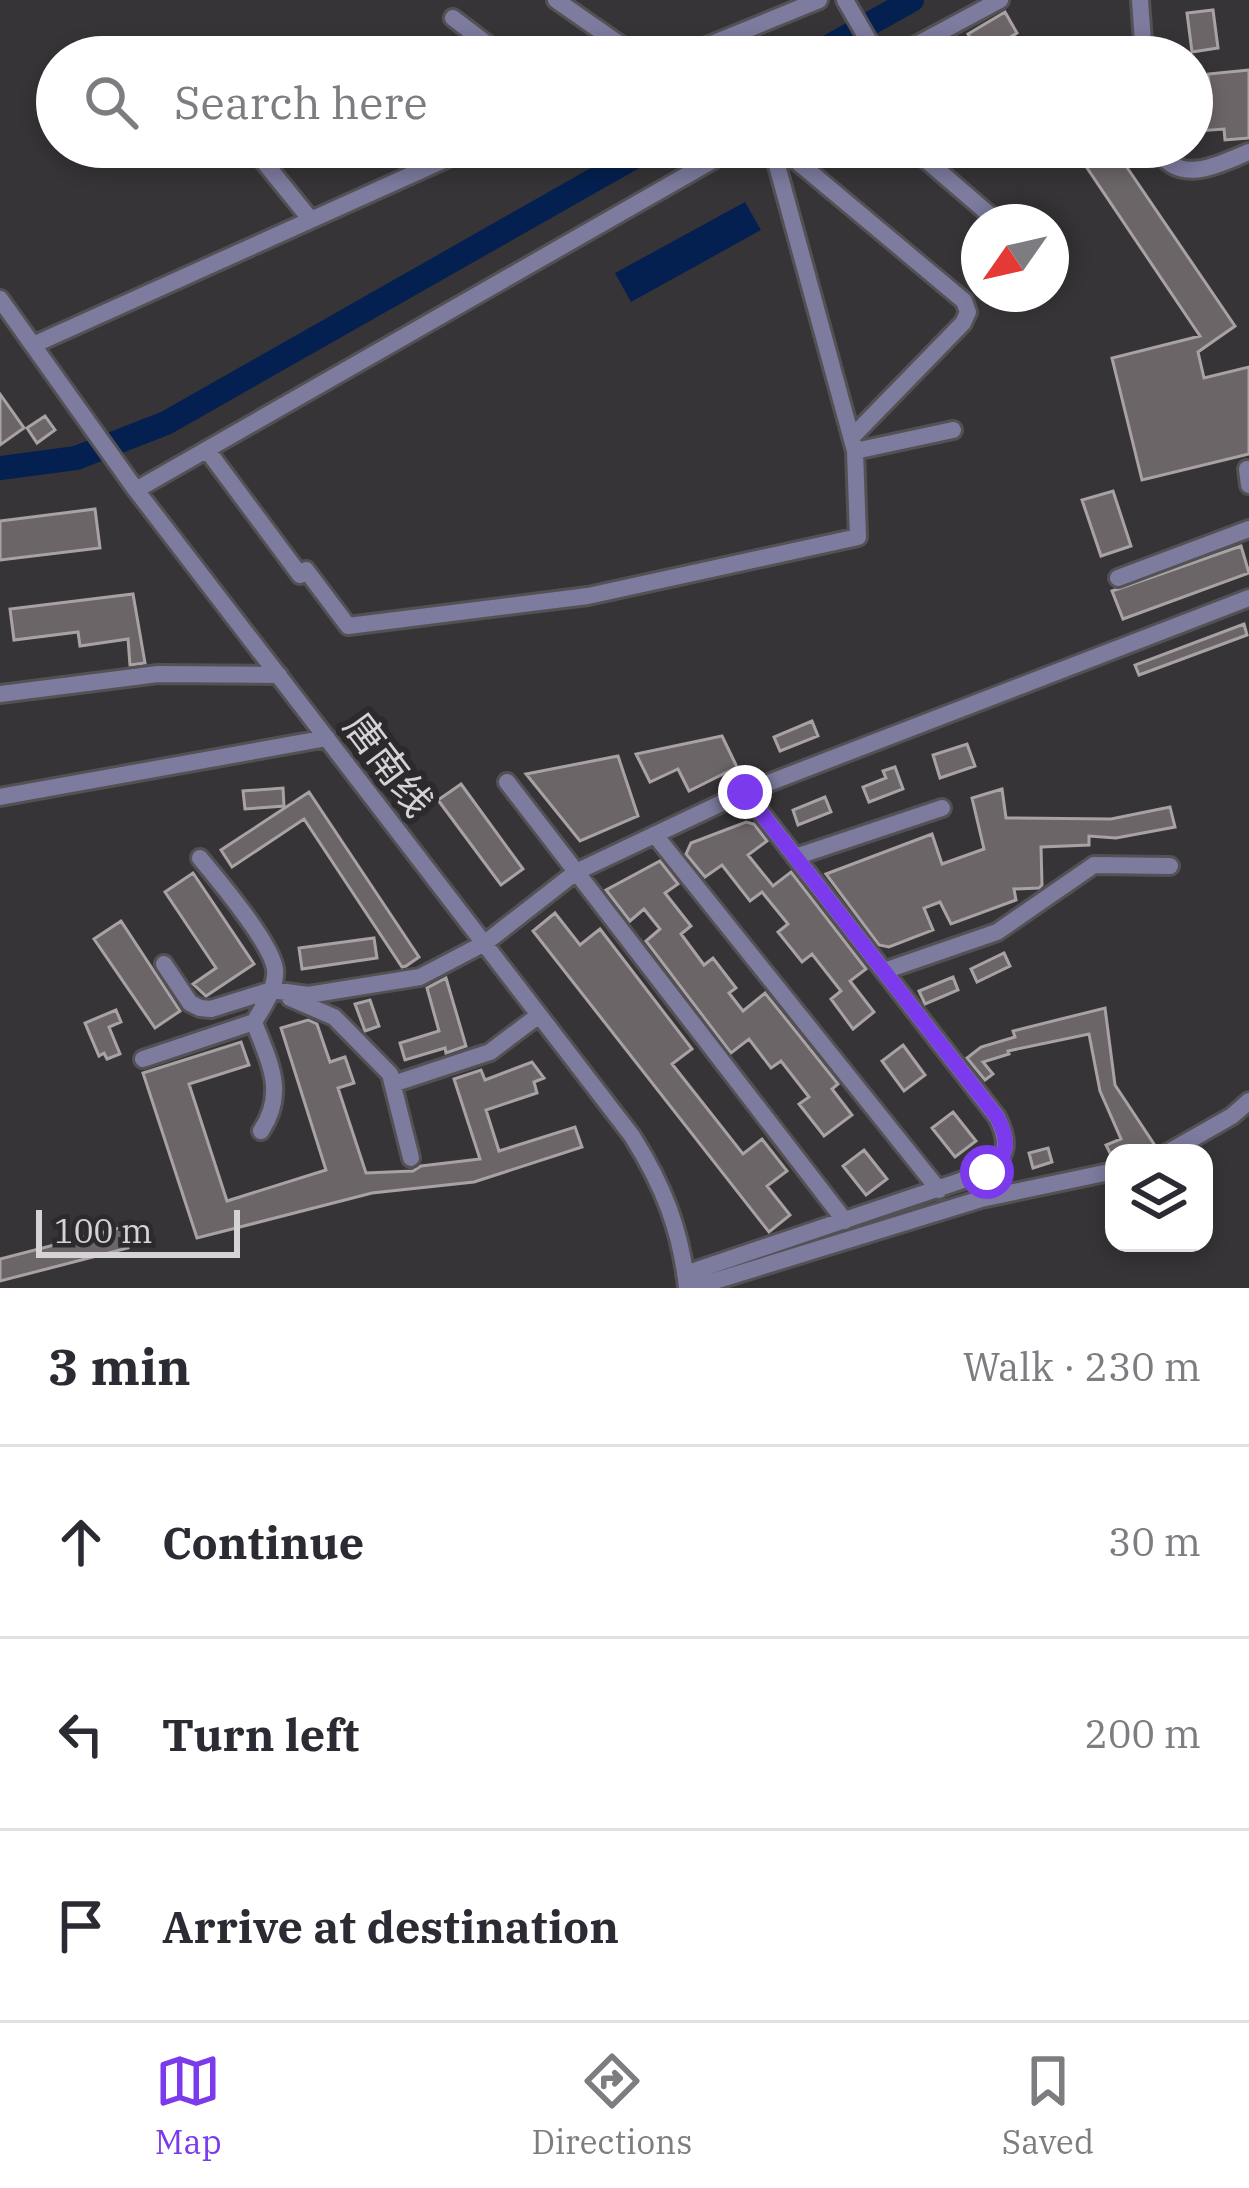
<!DOCTYPE html>
<meta charset="utf-8">
<style>
:root{--surface:#fff;--page:#f7f7f7;--text:#2b2b33;--muted:#7c7c81;--line:#e1e1e2;--accent:#7c3aed}
body{margin:0;font-family:"IBM Plex Serif","Noto Sans SC",serif;background:var(--page);color:var(--text)}
.controls{position:absolute;right:36px;bottom:36px;display:grid;overflow:hidden;border-radius:24px;box-shadow:0 6px 18px #0003}
.controls button{width:108px;height:108px;display:grid;place-items:center;padding:0;border:0;border-bottom:3px solid var(--line);background:var(--surface);color:var(--text);font:60px sans-serif}
.compass{position:absolute;left:961px;top:204px;width:108px;height:108px;border-radius:50%;background:var(--surface);box-shadow:0 6px 18px #0003;rotate:236deg}
.scale{position:absolute;left:36px;bottom:30px;width:204px;box-sizing:border-box;padding-left:12px;border:6px solid #d5d3d6;border-top:0;font-size:33px;line-height:42px;white-space:nowrap;color:#d5d3d6;-webkit-text-stroke:9px #2d2a2e;paint-order:stroke}
.stop{position:absolute;width:36px;height:36px;margin:-27px;border:9px solid #7c3aed;border-radius:50%;background:#fff}
.stop.end{background:#7c3aed;border-color:#fff;box-shadow:0 3px 12px #0008}
.list{margin:0;padding:0;list-style:none}
h2{display:flex;justify-content:space-between;align-items:center;height:156px;margin:0;padding:0 48px;font-size:51px}
h2 small{font-size:39px;font-weight:400;color:var(--muted)}
.list li{display:grid;grid-template-columns:78px 1fr auto;gap:36px;align-items:center;box-sizing:border-box;height:192px;padding:0 48px;border-top:3px solid var(--line)}
.list b{display:block;font-size:45px;white-space:nowrap}
.list em{font-size:39px;font-style:normal;color:var(--muted)}
.icon{flex:none;width:66px;height:66px;fill:none;stroke:currentColor;stroke-width:2;stroke-linecap:round;stroke-linejoin:round}
.map{position:relative;flex:none;width:1249px;height:1288px;overflow:hidden}
.search{position:absolute;background:var(--surface);box-shadow:0 6px 18px #0003;left:36px;right:36px;top:36px;height:132px;display:flex;align-items:center;gap:30px;box-sizing:border-box;padding:0 42px;border-radius:66px;color:var(--muted);font-size:45px}
.sheet{height:732px;background:var(--surface)}
nav{display:flex;justify-content:space-around;align-items:center;box-sizing:border-box;height:168px;border-top:3px solid var(--line);background:var(--surface);font-size:33px;color:var(--muted)}
nav a{display:grid;justify-items:center;gap:6px}
nav .on{color:var(--accent)}
.map>svg:first-child{display:block}
</style>
<div class="map">
<svg width="1249" height="1288" viewBox="0 0 1249 1288">
<rect width="100%" height="100%" fill="#373438"/>
<!-- water -->
<path fill="#042050" d="M745,202l16,28 -130,72 -16,-29z"/>
<g fill="none" stroke-linecap="round" stroke-linejoin="round">
<!-- river -->
<path stroke="#042050" stroke-width="24" d="M810,57l102,-57
M0,468l76,-10 90,-35 486,-276"/>
</g>
<!-- building -->
<path fill="#6b6568" stroke="#a9a2a5" stroke-width="3" d="M1213,10l5,38 -26,4 -5,-39z
M1005,12l12,21 -37,22 -12,-21z
M1249,70v68l-24,2 -1,-11 -26,2 -4,-37 16,-2 -2,-18z
M1073,147h54l9,12 -10,7 109,160 -37,26 6,26 45,-11v87l-107,26 -30,-122 88,-22z
M0,394l24,34 -24,17z
M45,416l10,14 -18,13 -10,-15z
M1113,491l18,55 -30,10 -19,-56z
M95,509l5,39 -100,12v-39z
M1241,546l8,27 -126,46 -11,-28z
M133,594l12,69 -15,2 -2,-26 -48,7 -2,-14 -64,8 -4,-31z
M1244,624l3,11 -108,40 -4,-10z
M812,721l6,15 -38,15 -6,-14z
M722,736l15,31 -48,24 -11,-22 -28,13 -14,-28z
M967,744l8,22 -35,12 -7,-23z
M618,756l20,60 -58,25 -54,-67z
M895,767l8,22 -34,13 -6,-15 23,-9 -3,-7z
M461,784l62,85 -22,16 -63,-85z
M283,788l1,18 -39,3 -2,-18z
M1002,789l4,29 105,1 59,-12 5,20 -59,11 -27,-2v9l-48,2 1,38 -3,3 -25,1 2,11 -65,24 -11,-22 -16,6 9,22 -44,17 -10,-2 -53,-71 106,-40 10,30 42,-15 -12,-51z
M309,792l110,165 -13,9 -4,1 -98,-148 -72,48 -11,-17z
M825,797l6,15 -33,13 -5,-15z
M746,822l8,2 13,17 -19,14 25,31 18,-14 75,97 -16,12 24,31 -21,17 -22,-30 10,-8 -29,-37 -10,8 -24,-30 10,-8 -26,-32 -12,9 -28,-36 -17,12 -19,-23 5,-11z
M660,861l18,23 -13,9 26,33 -10,8 23,31 9,-7 23,30 -7,5 14,18 22,-18 73,91 -6,5 20,26 -28,21 -25,-32 10,-7 -28,-36 -10,7 -22,-29 -18,14 -85,-112 14,-12 -16,-20 -14,12 -24,-31z
M193,873l61,91 -48,32 -13,-12 23,-16 -51,-76z
M555,913l25,32 20,-16 92,120 -20,15 71,90 19,-15 25,32 -20,15 23,29 -21,17 -236,-301z
M121,921l59,90 -25,17 -61,-89z
M374,938l3,20 -75,11 -3,-21z
M1004,953l6,13 -33,16 -6,-13z
M953,977l5,13 -33,14 -6,-13z
M446,978l20,68 -20,7 -1,-5 -40,12 -5,-17 39,-12 -12,-43z
M370,1000l9,26 -14,5 -10,-27z
M1105,1008l10,77 41,62 -10,6h-36l-4,-8 15,-6 -21,-48 -11,-57 -81,17 1,3 -26,8 10,12 -8,6 -18,-22 14,-11 34,-10 -2,-6z
M116,1010l5,12 -12,5 11,27 -13,5 -3,-6 -5,3 -14,-33z
M308,1020l9,4 13,38 15,-5 9,26 -16,5 28,85 47,-2 8,-5 59,-7 -26,-80 27,-9 4,10 47,-18 12,16 -10,4 3,11 -51,17 13,41 76,-24 7,20 -108,35 -102,11 -175,45 -54,-165 98,-31 8,23 -60,19 38,117 99,-31 -45,-142z
M903,1045l22,30 -21,16 -22,-30z
M953,1112l23,29 -21,16 -23,-29z
M1048,1148l4,14 -19,6 -4,-15z
M864,1150l23,29 -21,16 -23,-29z
M123,1227l5,21 -128,33v-22z"/>
<g fill="none" stroke-linecap="round" stroke-linejoin="round">
<!-- minor casing -->
<g stroke="#535154" stroke-width="22">
<path id="minor" d="M556,0l82,57
M845,0l33,57
M1140,0l4,57
M453,18l51,39
M680,57l139,-57
M894,57l106,-57
M780,147l184,154 4,11 -5,11 -111,114
M911,147l87,75
M1156,147c22,40 60,18 93,5
M256,152l55,68
M0,299l136,191 496,646c31,49 49,94 55,152
M33,345l440,-198
M207,450l93,125 6,-5 42,56 240,-30 270,-59 -3,-86 -83,-304
M855,451l98,-21
M1247,469l2,16
M136,490l600,-343
M1118,578l131,-49
M0,694l158,-20 121,1
M507,782l338,439
M0,797l327,-59
M655,835l284,355
M795,857l147,-49
M200,858c18,22 71,84 75,111 2,18 -12,38 -21,53 15,40 33,70 7,109
M164,964l26,39 10,5 11,1 61,-19 36,5 112,-18 65,-34 91,-71 169,-80 504,-194
M884,971l113,-39 97,-67 76,1
M290,998l44,19 56,57 21,84
M143,1059l111,-37
M393,1084l97,-32 49,-37
M1167,1153l65,-37 17,-15
M685,1274l302,-102c22,-17 22,-31 10,-55l-252,-325
M692,1288l289,-89 133,-28"/>
</g>
<!-- minor -->
<use href="#minor" stroke="#7d7b9e" stroke-width="16"/>
</g>
<g fill="none" stroke-linecap="round" stroke-linejoin="round">
<!-- route -->
<path stroke="#7c3aed" stroke-width="15" d="M745,792l252,325c13,24 12,38 -10,55"/>
</g>
<g text-anchor="middle" dominant-baseline="central" stroke-width="12" stroke-linejoin="round" paint-order="stroke">
<!-- street labels -->
<g font-size="39" fill="#d5d3d6" stroke="#2d2a2e">
<text transform="translate(389 764) rotate(53)">唐南线</text>
</g>
</g>
</svg>
<div class="controls">
<button><svg class="icon" aria-label="layers" viewBox="0 0 24 24"><path d="M12 4l9 5-9 5-9-5zM3 14l9 5 9-5"/></svg></button>
</div>
<svg class="compass" viewBox="-18 -18 36 36"><path d="M0-13l5 13h-10z" fill="#e53935"/><path d="M0 13l5-13h-10z" fill="#7c7c81"/></svg>
<div class="scale">100 m</div>
<div class="stop" style="left:987px;top:1172px"></div>
<div class="stop end" style="left:745px;top:792px"></div>
<div class="search"><svg class="icon" aria-label="search" viewBox="0 0 24 24"><circle cx="10" cy="10" r="6"/><path d="M15 15l6 6"/></svg>Search here</div>
</div>
<section class="sheet">
<h2>3 min<small>Walk · 230 m</small></h2>
<ul class="list">
<li><svg class="icon" aria-label="ahead" viewBox="0 0 24 24"><path d="M12 20V5M6 11l6-6 6 6"/></svg><div><b>Continue</b></div><em>30 m</em></li>
<li><svg class="icon" aria-label="left" viewBox="0 0 24 24"><path d="M17 20v-9H6M10 6l-5 5 5 5"/></svg><div><b>Turn left</b></div><em>200 m</em></li>
<li><svg class="icon" aria-label="arrive" viewBox="0 0 24 24"><path d="M6 21V4h12l-3 4 3 4H6"/></svg><div><b>Arrive at destination</b></div></li>
</ul>
</section>
<nav>
<a class="on"><svg class="icon" aria-label="map" viewBox="0 0 24 24"><path d="M3 6l6-2 6 2 6-2v14l-6 2-6-2-6 2zM9 4v14M15 6v14"/></svg>Map</a>
<a><svg class="icon" aria-label="directions" viewBox="0 0 24 24"><path d="M12 3l9 9-9 9-9-9zM9 14v-3h6M13 9l2 2-2 2"/></svg>Directions</a>
<a><svg class="icon" aria-label="saved" viewBox="0 0 24 24"><path d="M7 4h10v16l-5-4-5 4z"/></svg>Saved</a>
</nav>
